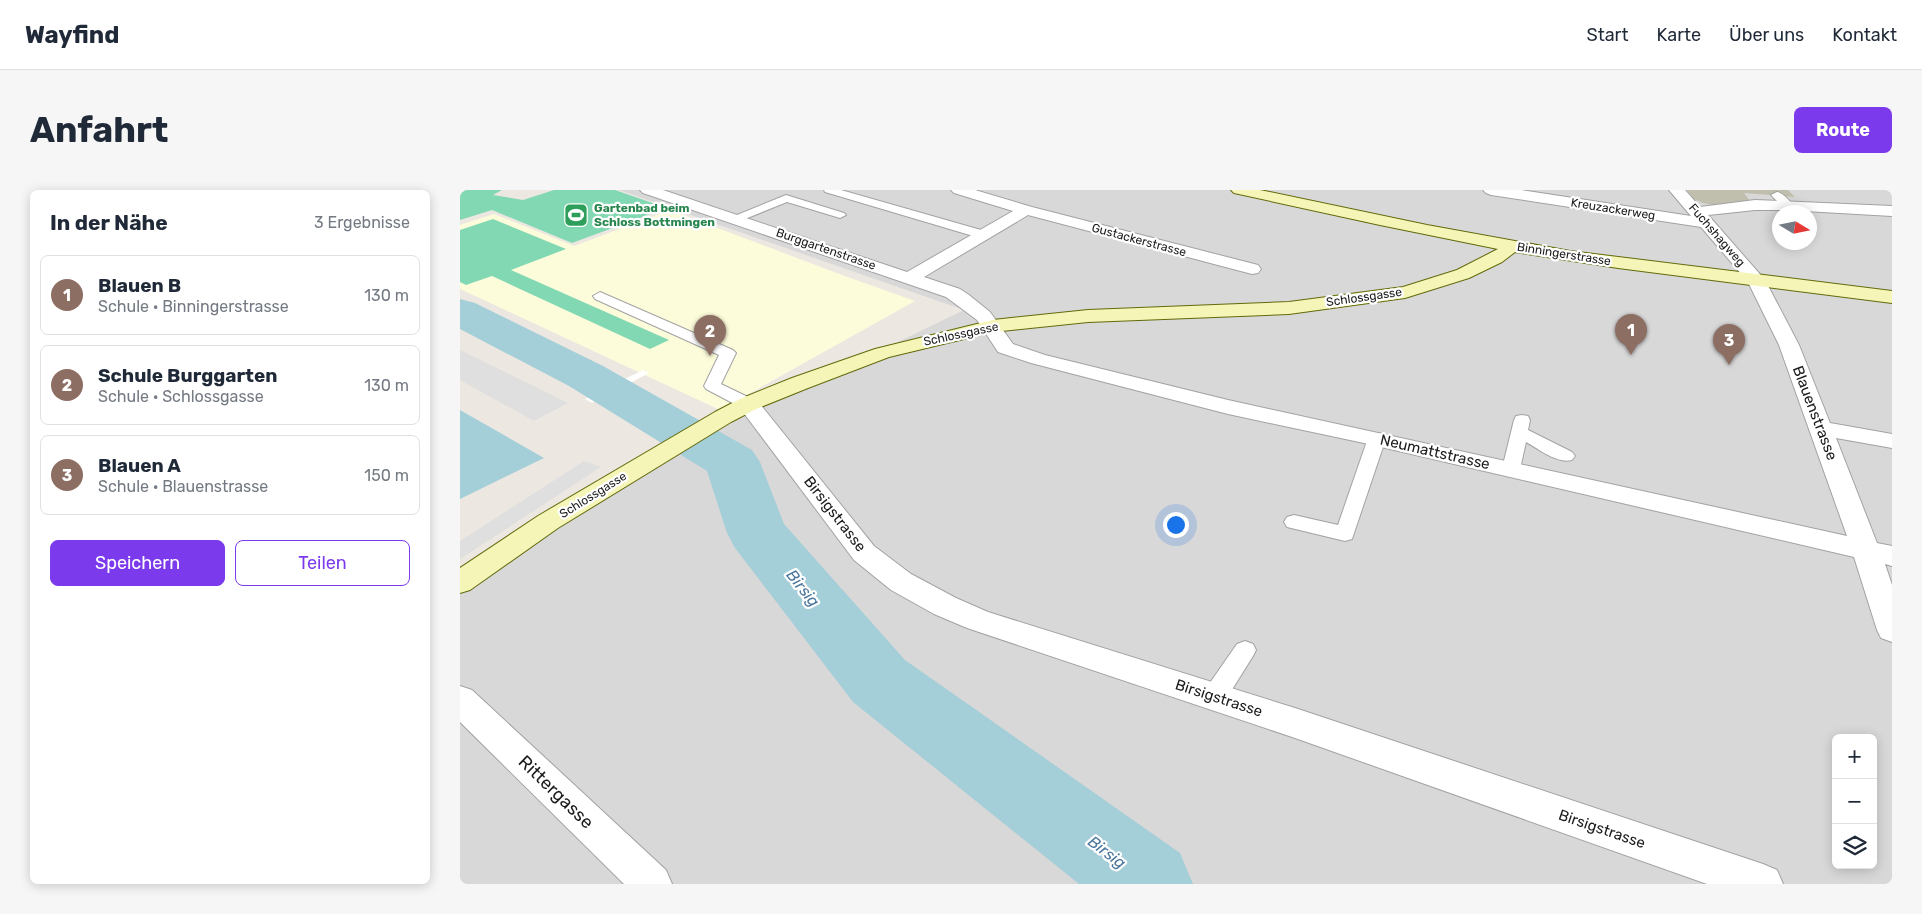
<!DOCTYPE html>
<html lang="de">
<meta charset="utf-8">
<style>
:root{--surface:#fff;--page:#f6f6f7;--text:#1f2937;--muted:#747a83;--line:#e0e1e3;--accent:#7c3aed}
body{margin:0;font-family:Rubik,sans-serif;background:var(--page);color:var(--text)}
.controls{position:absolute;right:15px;bottom:15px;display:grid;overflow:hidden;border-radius:8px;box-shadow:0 2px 12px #0003}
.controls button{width:45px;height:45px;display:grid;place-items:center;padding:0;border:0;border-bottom:1px solid var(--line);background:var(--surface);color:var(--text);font:25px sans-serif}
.compass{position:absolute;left:1312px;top:15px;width:45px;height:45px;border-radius:50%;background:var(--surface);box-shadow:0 2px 12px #0003;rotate:100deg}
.you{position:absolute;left:715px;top:334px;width:18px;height:18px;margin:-12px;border:4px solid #fff;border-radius:50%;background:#1a73e8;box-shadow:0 0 0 8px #1a73e833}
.badge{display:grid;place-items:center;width:32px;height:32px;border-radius:50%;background:var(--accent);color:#fff;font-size:16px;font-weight:700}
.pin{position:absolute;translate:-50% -41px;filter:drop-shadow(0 1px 2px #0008)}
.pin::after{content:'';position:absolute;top:26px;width:18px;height:15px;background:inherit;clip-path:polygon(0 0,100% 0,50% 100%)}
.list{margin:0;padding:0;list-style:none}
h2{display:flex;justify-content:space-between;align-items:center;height:65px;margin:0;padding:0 20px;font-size:21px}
h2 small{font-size:16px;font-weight:400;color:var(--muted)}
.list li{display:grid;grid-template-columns:32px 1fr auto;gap:15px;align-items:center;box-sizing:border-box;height:80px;margin:0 10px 10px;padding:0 10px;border:1px solid var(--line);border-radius:8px}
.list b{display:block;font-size:19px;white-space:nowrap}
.list p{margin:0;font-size:16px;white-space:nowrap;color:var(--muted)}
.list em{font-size:16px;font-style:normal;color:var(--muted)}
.actions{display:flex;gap:10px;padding:15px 20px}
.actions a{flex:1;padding:11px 0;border:1px solid var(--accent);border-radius:8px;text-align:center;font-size:18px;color:var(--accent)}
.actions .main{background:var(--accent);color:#fff}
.icon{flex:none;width:28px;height:28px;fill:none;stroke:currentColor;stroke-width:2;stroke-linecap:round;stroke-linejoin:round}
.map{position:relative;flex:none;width:1432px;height:694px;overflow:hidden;border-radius:8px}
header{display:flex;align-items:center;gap:30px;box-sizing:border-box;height:70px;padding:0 25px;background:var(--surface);border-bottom:1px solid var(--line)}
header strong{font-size:24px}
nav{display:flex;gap:28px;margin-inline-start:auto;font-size:18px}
.intro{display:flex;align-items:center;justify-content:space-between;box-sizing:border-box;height:120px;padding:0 30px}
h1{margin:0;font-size:35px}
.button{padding:12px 22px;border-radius:8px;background:var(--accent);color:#fff;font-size:18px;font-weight:700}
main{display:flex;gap:30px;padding:0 30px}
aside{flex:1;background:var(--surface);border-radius:8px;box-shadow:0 2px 12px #0003}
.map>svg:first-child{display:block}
</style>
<header>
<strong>Wayfind</strong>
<nav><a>Start</a><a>Karte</a><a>Über uns</a><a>Kontakt</a></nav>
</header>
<div class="intro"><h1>Anfahrt</h1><a class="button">Route</a></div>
<main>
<aside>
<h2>In der Nähe<small>3 Ergebnisse</small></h2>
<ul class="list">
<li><span class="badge" style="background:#8d6e63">1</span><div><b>Blauen B</b><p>Schule · Binningerstrasse</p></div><em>130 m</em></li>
<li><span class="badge" style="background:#8d6e63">2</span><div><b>Schule Burggarten</b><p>Schule · Schlossgasse</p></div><em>130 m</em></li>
<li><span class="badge" style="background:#8d6e63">3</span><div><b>Blauen A</b><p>Schule · Blauenstrasse</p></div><em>150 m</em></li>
</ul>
<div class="actions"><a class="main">Speichern</a><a>Teilen</a></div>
</aside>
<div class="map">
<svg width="1432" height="694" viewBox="0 0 1432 694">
<rect width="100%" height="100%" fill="#ece8e1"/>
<!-- residential -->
<path fill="#d9d8d8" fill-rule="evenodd" d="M159,0h1273v694h-1432v-295l199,-131 305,-148zM1320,22h30v30h-30zM1376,548h37v127h-37z"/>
<!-- education -->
<path fill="#fdfcda" d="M210,20l172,65 73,26 -195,109 -260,-121v-64l34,-11 80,32z"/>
<!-- construction -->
<path fill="#c0bfad" d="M1227,0h101l7,7 -51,-4 6,8 -37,4 -10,-2 -9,-4z"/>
<!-- pitch -->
<path fill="#83d8b4" d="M0,0h42l-9,5 30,5 31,-10h61l52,18 -95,35 -80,-33 -32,10z
M33,29l73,30 -55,21 158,70 -19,9 -158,-73 -26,9 -6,-3v-52z"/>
<!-- parking -->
<path fill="#dfdfdf" d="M0,160l108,53 -34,18 -74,-41z
M124,271l17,6 -141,92v-18z"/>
<!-- water -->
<path fill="#a4ced8" d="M0,220l84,48 -84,41z"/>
<!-- pier -->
<path fill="#fff" d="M183,180l6,3 -57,30 -7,-4z"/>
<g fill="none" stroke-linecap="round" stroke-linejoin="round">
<!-- river -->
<path fill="#a4ced8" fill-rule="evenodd" d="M0,109l15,4 128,63 149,84 8,12 24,62 121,136 275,193 13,31h-114l-226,-182 -118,-154 -8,-15 -20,-62 -138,-85 -109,-57z"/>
<!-- lane casing -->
<g stroke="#a2a2a2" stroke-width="2">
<path id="lane" d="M364,0h17l147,42 2,3 -2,3h-8l-155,-46z
M1317,2c6,1 12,8 16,13l-2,2h-8l-12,-12z
M326,5l58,18 2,2 -6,3 -53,-16 -47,19 -4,2 -6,-4 2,-2z
M140,102l133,58 3,3 -15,31 33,16 2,4 -2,4h-12l-36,-19 -2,-3 15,-31 -124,-56 -2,-3z
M1062,225l6,1 2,4 -2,10 44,22 3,4 -3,4c-15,4 -33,-11 -46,-18l-6,27 -3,4 -6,2 -6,-2 -3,-4 12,-49 2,-4z
M917,243l6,1 3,4 -34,101 -7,2 -58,-14 -3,-5 3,-5 7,-2 44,10 30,-87 3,-4z
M785,451l8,3 3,6 -3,6 -30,48 -9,3 -9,-3 -3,-7 3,-7 32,-46z"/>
</g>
<!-- street casing -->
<g stroke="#a2a2a2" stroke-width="2">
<path id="street" d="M180,0h23l244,82 106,-61 -59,-18 -3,-3h24l57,17 226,58 3,4 -3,4 -6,1 -224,-59 -104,62 36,12 9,6 21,17 23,32 32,11 183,45 619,136 -68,-191 -31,-63 -47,-55 -210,-32 -5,-2 -3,-3h38l170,26 -22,-26h16l15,17 55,-7 137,6v10l-105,-6h-32l-47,5 57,65 34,65 31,78 62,11v14l-56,-10 41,105 15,3v20l-7,-2 7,21v57l-11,-4 -4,-8 -23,-73 -490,-114 -136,-29 -197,-51 -33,-11 -21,-32 -31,-23 -303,-104z
M288,207l8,2 118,147 37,28 45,24 32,14 307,96 468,156 14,6 6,14h-76l-412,-146 -328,-110 -33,-14 -43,-24 -37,-30 -117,-156 3,-5z
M0,496l12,4 194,180 6,14h-48l-164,-162z"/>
</g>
<!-- secondary casing -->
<g stroke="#626a0b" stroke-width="2">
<path id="secondary" d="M771,0h29l167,35 143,26 322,40v12l-274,-35 -103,-16 -13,10 -33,16 -64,20 -116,16 -201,8 -95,10 -104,25 -81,31 -52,21 -25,13 -173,106 -88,62 -10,3v-25l78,-52 177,-104 25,-13 52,-21 83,-29 118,-29 95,-10 201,-8 114,-15 54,-17 41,-21 -118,-24 -146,-32z"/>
</g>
<!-- lane -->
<use href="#lane" fill="#fff" fill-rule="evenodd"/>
<!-- street -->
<use href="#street" fill="#fff" fill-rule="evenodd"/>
<!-- secondary -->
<use href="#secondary" fill="#f4f5b7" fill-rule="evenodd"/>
</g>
<!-- icons -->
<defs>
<g id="stadium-square" transform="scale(1.25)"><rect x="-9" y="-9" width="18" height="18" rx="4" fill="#2e9e5b" stroke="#fff"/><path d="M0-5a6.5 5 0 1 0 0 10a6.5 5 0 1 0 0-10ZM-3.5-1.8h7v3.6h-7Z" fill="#fff"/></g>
</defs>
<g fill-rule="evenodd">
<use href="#stadium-square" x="116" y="25"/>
</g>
<g text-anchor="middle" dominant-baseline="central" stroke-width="4.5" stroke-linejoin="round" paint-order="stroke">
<!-- far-leisure labels -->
<g font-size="12" font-weight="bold" fill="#27864d" stroke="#fff" text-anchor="start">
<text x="134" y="18">Gartenbad beim<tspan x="134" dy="14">Schloss Bottmingen</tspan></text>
</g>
<!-- far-street labels -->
<g font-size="12" fill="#1b1b1b" stroke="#fff">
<text transform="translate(1153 19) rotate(9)">Kreuzackerweg</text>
<text transform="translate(1257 45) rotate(49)">Fuchshagweg</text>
<text transform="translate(679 50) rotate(15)">Gustackerstrasse</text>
<text transform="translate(366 59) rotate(19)">Burggartenstrasse</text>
<text transform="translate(1104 64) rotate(9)">Binningerstrasse</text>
<text transform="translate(904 107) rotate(-8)">Schlossgasse</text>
<text transform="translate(501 144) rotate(-12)">Schlossgasse</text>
<text transform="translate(133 305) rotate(-32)">Schlossgasse</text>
</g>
<!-- street labels -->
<g font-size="15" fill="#1b1b1b" stroke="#fff">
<text transform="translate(1355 223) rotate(69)">Blauenstrasse</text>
<text transform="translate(975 262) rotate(13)">Neumattstrasse</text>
<text transform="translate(375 324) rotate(52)">Birsigstrasse</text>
<text transform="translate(759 508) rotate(18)">Birsigstrasse</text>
<text transform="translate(1142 639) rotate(19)">Birsigstrasse</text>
</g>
<!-- water labels -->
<g font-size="16" font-style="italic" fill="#4b779d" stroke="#fff">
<text transform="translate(343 398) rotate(51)">Birsig</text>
<text transform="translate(647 662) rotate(37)">Birsig</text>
</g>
<!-- near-street labels -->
<g font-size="18" fill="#1b1b1b" stroke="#fff">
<text transform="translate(96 602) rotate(44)">Rittergasse</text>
</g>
</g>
</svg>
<div class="controls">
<button>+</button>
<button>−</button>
<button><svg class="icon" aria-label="layers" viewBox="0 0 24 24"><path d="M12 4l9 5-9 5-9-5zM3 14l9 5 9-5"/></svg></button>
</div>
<svg class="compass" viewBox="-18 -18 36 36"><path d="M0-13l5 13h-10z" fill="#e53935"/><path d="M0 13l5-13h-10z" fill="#747a83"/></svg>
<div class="you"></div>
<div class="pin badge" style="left:1171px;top:165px;background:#8d6e63">1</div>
<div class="pin badge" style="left:250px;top:166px;background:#8d6e63">2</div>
<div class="pin badge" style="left:1269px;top:175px;background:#8d6e63">3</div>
</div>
</main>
